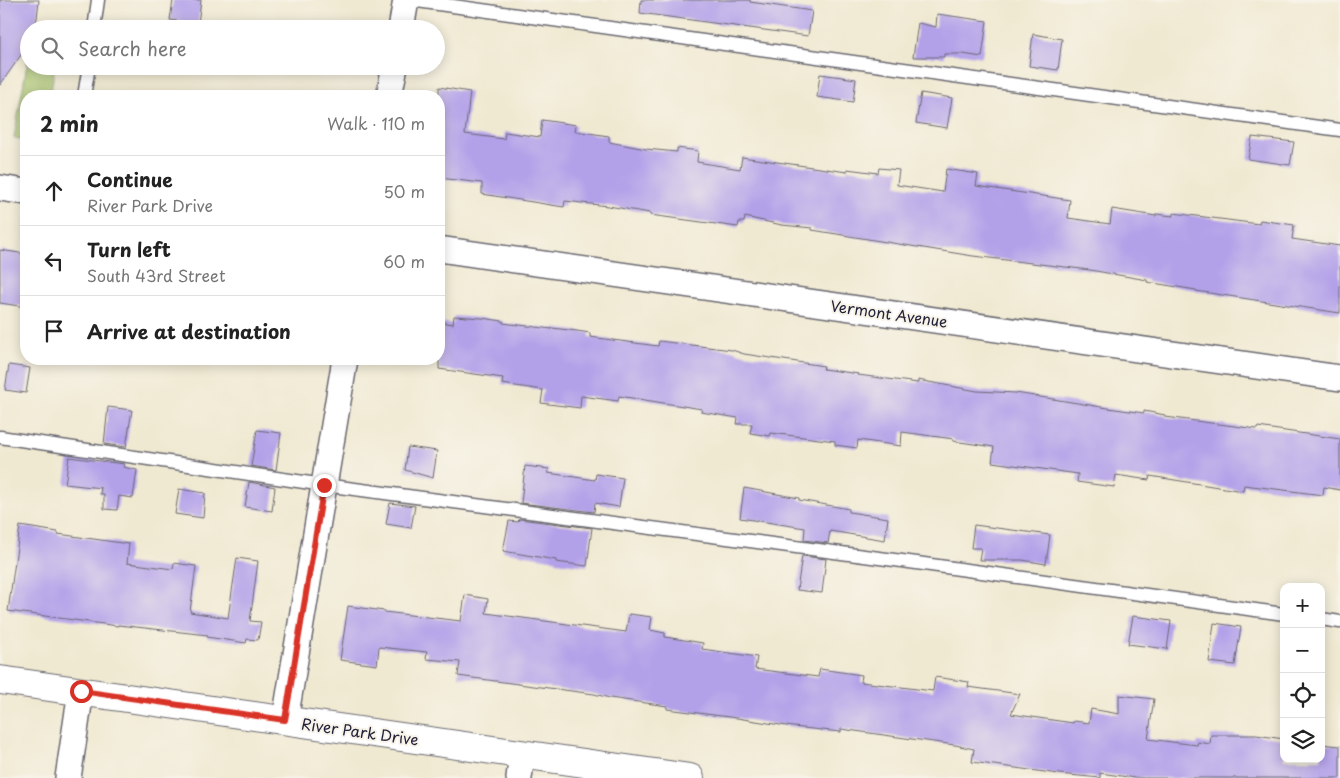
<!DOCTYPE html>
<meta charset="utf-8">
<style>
:root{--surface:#fff;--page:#f6f6f6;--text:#222;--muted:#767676;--line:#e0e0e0}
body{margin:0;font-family:"Playpen Sans",sans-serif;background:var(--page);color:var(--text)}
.controls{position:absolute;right:15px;bottom:15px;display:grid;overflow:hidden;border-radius:10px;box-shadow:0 2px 12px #0003}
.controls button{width:45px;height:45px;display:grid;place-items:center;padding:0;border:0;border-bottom:1px solid var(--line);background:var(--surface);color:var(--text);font:25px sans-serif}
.stop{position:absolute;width:15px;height:15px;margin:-11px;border:4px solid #d93025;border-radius:50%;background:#fff}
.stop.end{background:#d93025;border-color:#fff;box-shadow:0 1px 5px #0008}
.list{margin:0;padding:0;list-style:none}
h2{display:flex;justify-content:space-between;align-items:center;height:65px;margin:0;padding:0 20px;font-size:21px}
h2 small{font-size:16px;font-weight:400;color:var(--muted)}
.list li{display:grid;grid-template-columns:32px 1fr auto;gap:15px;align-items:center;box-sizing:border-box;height:70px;padding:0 20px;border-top:1px solid var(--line)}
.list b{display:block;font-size:19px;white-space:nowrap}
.list p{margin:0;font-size:16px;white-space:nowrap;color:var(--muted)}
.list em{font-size:16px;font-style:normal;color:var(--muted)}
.icon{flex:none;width:28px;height:28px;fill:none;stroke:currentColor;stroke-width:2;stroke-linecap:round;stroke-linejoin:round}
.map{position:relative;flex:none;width:1340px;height:778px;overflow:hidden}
.search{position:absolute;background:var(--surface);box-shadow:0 2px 12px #0003;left:20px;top:20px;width:425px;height:55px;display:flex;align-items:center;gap:12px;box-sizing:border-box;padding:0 18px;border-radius:28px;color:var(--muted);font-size:19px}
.panel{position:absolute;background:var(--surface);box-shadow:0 2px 12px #0003;left:20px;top:90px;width:425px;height:275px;border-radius:20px}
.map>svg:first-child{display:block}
</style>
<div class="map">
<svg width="1340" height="778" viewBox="0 0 1340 778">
<rect width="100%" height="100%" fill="#f7f3e8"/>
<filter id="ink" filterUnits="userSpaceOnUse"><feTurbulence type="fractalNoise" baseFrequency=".02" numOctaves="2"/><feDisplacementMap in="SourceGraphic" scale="10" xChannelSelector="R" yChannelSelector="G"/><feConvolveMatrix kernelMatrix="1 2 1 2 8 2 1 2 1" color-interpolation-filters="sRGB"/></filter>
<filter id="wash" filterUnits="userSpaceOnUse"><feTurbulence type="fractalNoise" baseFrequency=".0096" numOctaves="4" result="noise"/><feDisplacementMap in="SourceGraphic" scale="20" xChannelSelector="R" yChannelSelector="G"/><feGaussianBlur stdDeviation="1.12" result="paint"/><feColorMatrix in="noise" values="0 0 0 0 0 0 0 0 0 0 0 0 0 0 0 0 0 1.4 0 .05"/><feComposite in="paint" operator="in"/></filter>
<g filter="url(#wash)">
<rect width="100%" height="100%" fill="#f0e9d2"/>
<!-- green -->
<path fill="#a3c067" stroke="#627151" d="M28,59l1,7h26l-5,30h-24v44l-12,-2z"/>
<g id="blocks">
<!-- building -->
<path fill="#b2a0e9" d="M0,0h39l-2,18 -3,11h-5l-1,16 -28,40z
M173,0h28l-3,24 -28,-4z
M641,0h109v2l62,9 -4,25 -168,-23z
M937,14l50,7 -5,36 -19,-3h-19v3h-31l5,-34 18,4z
M1033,34l29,5 -4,31 -29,-4z
M820,74l36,5 -3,23 -36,-5z
M439,87l31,5 -5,42 39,5 1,-7 35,5 2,-17 34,5 -1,6 34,5v6l37,7 31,3v-4l21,3 -1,11 43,7 2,-12 105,15v-3l31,4 1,-5 20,2 -2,15 46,7 3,-23 32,5 -2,12 94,14 -2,18 42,6 2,-15 44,7v-2l17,2v-3l86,11 1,-4 34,5 -2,14 48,7v67l-144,-22v-1l-49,-8v-2l-57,-10 -117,-14 -161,-26v-2l-30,-3 -37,-8 -1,5h-5l-1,5 -88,-12v-2l-42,-7 -43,-5 -1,6 -82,-13v-11l-43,-5z
M921,93l31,5 -5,30 -31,-5z
M1252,137l42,5 -4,23 -42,-6z
M0,250l26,4v53l-26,-4z
M454,316l28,2 21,3v2l49,6v-1l25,3 13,2v4l68,9 1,-5 73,9 12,4 80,12 -1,3 36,5 -1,1 60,8v-3l59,11 39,2 92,15 36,5v-2l21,4v2l92,12 1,-2 82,12v51l-16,-3 -1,8 -79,-10 -1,6 -93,-15 -1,4 -33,-5 -2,12 -37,-5 1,-8 -86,-12 2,-15 -41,-6 1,-2 -52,-7 -1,14 -43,-6 -1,8 -22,-3v-4l-64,-8 -1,3 -20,-3 2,-9h-15l1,-6 -37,-6 1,-3 -83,-13 -1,5 -37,-5 -1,12 -39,-5 2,-13 -41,-6 1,-6 -64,-9v-47l14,2z
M9,365l21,3 -4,25 -21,-3z
M108,407l24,3 -6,37 -22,-3z
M257,430l24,3 -5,37 -25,-4z
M408,447l29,4 -4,27 -28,-8z
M69,457l55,7 -1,3 14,3 -4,28 -14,-2 -2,14 -13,-1v-15h-4l1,-6 -36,-4z
M525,466l24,3 -1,4 47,7 1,-6 27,4 -4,29 -24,-4 -1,9 -73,-9z
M249,482l26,5 -3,24 -27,-4z
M744,488l55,10v2l50,9v3l39,6 -3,22 -55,-9 -2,12 -24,-3 1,-12 -65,-10z
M179,489l26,4 -2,25 -28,-4z
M390,503l25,3 -4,22 -25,-4z
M519,519l73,9 -5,38 -31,-4v-2l-53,-9 6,-30 9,1z
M974,525l76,10 -4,29 -24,-4h-43l2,-12h-10z
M20,526l38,6v2l71,10 -2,19 46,6 1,-6 22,3 -6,46 38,6 9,-60 21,3 -8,60 11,1 -3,18 -11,-1 -1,4 -39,-6 1,-2 -90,-10v1l-110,-15z
M802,556l24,3 -4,34 -25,-3z
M465,595l23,4 -2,14 140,19 3,-18 23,3 -2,13 15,3v4l38,6 -1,6 55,8 -2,12 63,8 2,-8 42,6 -1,7 72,9 2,-14 34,5 -1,5 52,7 -9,20 62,9 1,-2 15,2 2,-14 28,5v-19l35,4 -6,40 49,6 1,-3 12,2 1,-9h45l28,4v20h37v-15l19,2v32h-205l-35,-5v5l-41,-4 -87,-12 2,-13 -19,-4 -114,-16v3l-48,-5 -56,-9 -70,-9v-3l-57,-8 -16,-4 -136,-18 2,-14 -34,-3 1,-7 -48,-5 -2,18 -37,-5 8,-54 36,5v1l77,9z
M1133,616l38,5 -4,28 -39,-5z
M1214,623l27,4 -6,38 -26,-3z"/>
</g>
</g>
<g filter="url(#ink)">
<use href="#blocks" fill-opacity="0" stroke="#6a6870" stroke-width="1"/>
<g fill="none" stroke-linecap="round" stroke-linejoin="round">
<!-- service casing -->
<g stroke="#6a6870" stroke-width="15">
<path id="service" d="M410,0l930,130
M94,29l4,-29
M84,96l5,-30
M0,437l324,48 578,76 382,53
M1321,619l19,3"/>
</g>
<!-- minor casing -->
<g stroke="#6a6870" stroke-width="28">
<path id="minor" d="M401,29l5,-29
M389,96l6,-30
M0,188l26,4
M439,249l901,129
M285,720l60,-361
M68,778l13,-87
M519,778l3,-24"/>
</g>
<!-- tertiary casing -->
<g stroke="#6a6870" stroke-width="30">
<path id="tertiary" d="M0,680l690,98"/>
</g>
<!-- service -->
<use href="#service" stroke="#fff" stroke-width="12"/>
<!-- minor -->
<use href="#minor" stroke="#fff" stroke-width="25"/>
<!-- tertiary -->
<use href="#tertiary" stroke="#fff" stroke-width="28"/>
</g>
</g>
<g fill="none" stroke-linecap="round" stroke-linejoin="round" filter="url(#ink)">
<!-- route -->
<path stroke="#d93025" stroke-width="6" d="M81,691l204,29 39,-235"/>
</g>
<g text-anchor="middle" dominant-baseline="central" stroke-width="4" stroke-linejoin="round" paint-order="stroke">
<!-- street labels -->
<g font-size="15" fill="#22223b" stroke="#f7f3e8">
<text transform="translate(889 313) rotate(8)">Vermont Avenue</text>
<text transform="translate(360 731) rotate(8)">River Park Drive</text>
</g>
</g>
</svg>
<div class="controls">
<button>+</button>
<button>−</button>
<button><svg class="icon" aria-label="locate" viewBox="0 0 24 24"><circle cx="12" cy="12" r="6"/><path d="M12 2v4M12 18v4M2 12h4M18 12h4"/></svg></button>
<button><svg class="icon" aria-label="layers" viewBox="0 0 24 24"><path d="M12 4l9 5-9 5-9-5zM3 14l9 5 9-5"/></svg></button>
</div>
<div class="stop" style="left:81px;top:691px"></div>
<div class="stop end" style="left:324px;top:485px"></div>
<div class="search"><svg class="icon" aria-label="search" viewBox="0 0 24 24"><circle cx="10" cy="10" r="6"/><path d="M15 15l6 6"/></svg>Search here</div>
<section class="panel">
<h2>2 min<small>Walk · 110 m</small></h2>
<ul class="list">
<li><svg class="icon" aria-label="ahead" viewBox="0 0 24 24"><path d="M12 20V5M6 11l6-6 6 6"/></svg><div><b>Continue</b><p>River Park Drive</p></div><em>50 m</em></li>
<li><svg class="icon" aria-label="left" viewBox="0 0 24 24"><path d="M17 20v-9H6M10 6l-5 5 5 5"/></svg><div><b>Turn left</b><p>South 43rd Street</p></div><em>60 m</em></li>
<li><svg class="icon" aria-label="arrive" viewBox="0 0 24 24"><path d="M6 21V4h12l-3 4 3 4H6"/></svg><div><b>Arrive at destination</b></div></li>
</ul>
</section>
</div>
